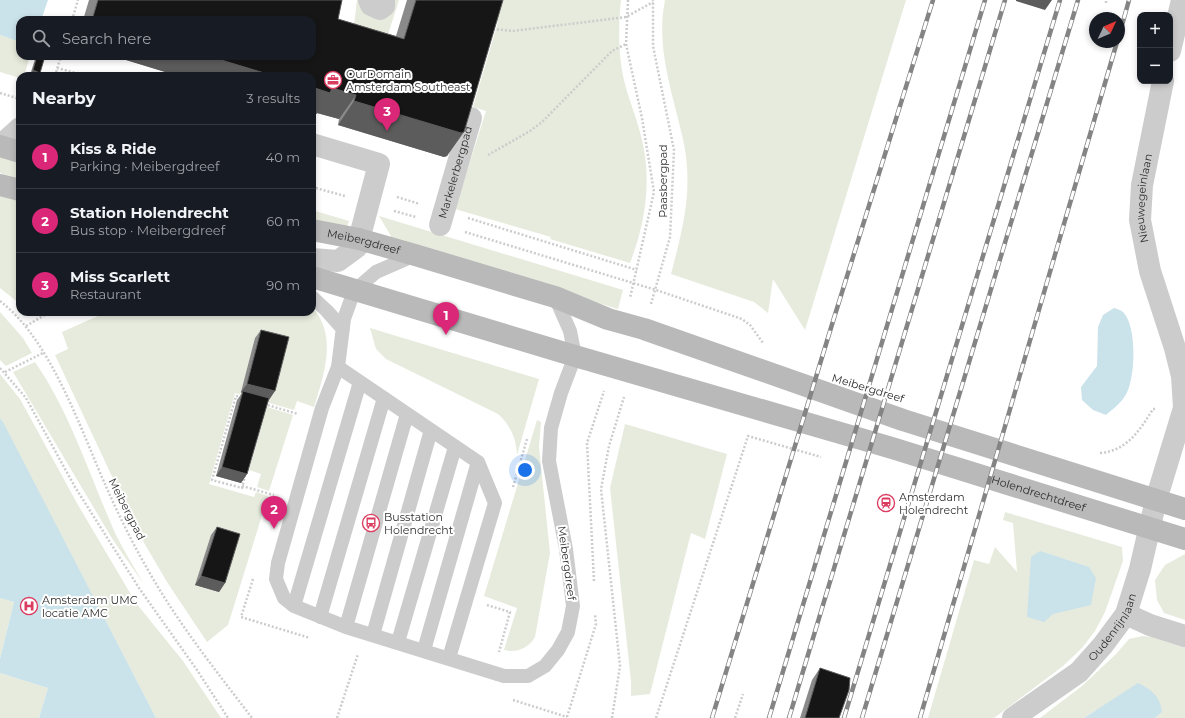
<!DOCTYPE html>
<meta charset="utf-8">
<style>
:root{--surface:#171b24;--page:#20242c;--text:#f1f3f6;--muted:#9ea1a6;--line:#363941;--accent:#db2777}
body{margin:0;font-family:Montserrat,sans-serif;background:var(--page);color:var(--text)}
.controls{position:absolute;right:12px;top:12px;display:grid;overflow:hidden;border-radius:8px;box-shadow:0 2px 6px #0003}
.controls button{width:36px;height:36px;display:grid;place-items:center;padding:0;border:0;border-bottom:1px solid var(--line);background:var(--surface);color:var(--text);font:20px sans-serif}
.compass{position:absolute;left:1089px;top:12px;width:36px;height:36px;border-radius:50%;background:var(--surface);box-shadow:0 2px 6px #0003;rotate:46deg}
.you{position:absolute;left:525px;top:470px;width:14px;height:14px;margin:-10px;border:3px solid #fff;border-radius:50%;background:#1a73e8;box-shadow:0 0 0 6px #1a73e833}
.badge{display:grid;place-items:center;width:26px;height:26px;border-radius:50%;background:var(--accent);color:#fff;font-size:13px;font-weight:700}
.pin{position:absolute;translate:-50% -33px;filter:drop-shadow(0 1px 2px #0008)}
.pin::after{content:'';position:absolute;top:21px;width:14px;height:12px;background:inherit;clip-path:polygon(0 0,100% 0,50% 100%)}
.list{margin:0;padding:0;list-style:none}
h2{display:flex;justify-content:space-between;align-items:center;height:52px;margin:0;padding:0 16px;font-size:17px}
h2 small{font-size:13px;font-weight:400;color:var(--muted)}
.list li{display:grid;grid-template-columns:26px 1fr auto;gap:12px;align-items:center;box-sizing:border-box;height:64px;padding:0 16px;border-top:1px solid var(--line)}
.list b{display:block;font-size:15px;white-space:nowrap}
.list p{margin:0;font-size:13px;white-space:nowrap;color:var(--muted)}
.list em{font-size:13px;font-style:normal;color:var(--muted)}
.icon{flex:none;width:22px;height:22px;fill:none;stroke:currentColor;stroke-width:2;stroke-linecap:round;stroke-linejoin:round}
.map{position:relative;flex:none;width:1185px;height:718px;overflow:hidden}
.search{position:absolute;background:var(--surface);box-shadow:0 2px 6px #0003;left:16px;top:16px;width:300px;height:44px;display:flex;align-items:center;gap:10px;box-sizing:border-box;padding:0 14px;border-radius:12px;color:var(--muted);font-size:15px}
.panel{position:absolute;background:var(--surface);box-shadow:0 2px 6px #0003;left:16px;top:72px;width:300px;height:244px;border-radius:12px}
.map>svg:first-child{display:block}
</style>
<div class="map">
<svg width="1185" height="718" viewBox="0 0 1185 718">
<rect width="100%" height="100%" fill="#fff"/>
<!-- green -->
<path fill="#e7ebdd" d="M357,0h42l-15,47 -30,-22z
M493,0h128c-3,29 -3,59 5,88 5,17 12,34 16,52 10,42 3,84 -12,123l-80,-24 1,-2 -96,-28 31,-98 -13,-4 25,-85 -10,-4z
M665,0h241l-101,330 -32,-51 -5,34 -14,-11 -83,-28c12,-46 22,-82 13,-130 -10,-48 -29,-94 -19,-144z
M0,35l20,7v14h10l-6,20h-4v2l-20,-6z
M0,154l20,6v19l-20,-6z
M0,192l20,6v106l-20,-16z
M312,210l37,11 -3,8 -34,-7z
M379,216l244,74 -5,19 -228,-69 1,-4z
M312,307c26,28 12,68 2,100l-17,-6 -3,9 -59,-17 -26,91 45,13 2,-5 12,4 -40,129 -21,17 -40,-60 -27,-46 -85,-181 13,-6 -6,-17 45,-20h205z
M0,312l23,26 9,15 -26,13 -6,-6z
M370,328l169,51 -22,76c-1,-17 -6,-29 -19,-41l-112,-55 -10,-10z
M35,362c36,52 55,115 81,173 8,16 18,32 27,48l-30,-43 -100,-168z
M0,374l20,25 58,106 58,98 47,58 38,57h-65l-156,-300z
M267,407l26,8 -24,76 -12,-4 4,-13 -12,-4z
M537,420l4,2 -2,25 11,106 -15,84c-7,12 -19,16 -31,13l13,-42 -33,-12z
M625,424l102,30 -22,85 -14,-6 -41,161 -19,2v-15l-21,-193z
M1005,512l117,35 1,14 -18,51 -10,19 -13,17 -19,18 -69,52h-66l46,-158 15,4 6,-17 22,25 -4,-49 -10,-3z
M1185,554v66l-21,-7 -7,-13 -2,-20 10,-15z
M0,598l14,4 -14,57z
M1142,636l11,1 32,9v72h-30l7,-6 -66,-2 -12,8h-44l42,-32 34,-32 13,-15z
M0,673l48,15 -9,30h-39z"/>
<!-- water -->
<path fill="#cae2ea" d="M0,0h48l-7,20h-21v22l-20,-7z
M1114,308c3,1 7,2 9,4 14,14 12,61 5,78 -4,11 -14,18 -22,25l-13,-5 -11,-10 -1,-13 16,-21 1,-39 5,-12z
M0,418l3,4 153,296h-117l9,-30 -48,-15v-14l14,-57 -14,-4z
M1040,551l49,16 7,11 -5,27 -38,9 -9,8 -17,-5 4,-60z
M1138,683c14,7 22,13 24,29l-7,6h-71z"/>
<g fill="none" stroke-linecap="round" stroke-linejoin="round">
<!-- path -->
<path stroke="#ccc" stroke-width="2.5" stroke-dasharray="2 2" stroke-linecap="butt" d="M628,0l-2,44 16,74 12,74 -24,106
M1106,3v-3
M72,20l6,-20
M493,29l20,2 113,-14 27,-15
M57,68l30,8
M55,76l6,-20
M0,93l20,6
M488,155l42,-24 12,-9 70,-71 14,-7
M312,187l33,9
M397,197l23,7
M394,211l22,6
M468,218l169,52
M465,232l191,58 86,29 8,6 13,18
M0,301c52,40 81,130 108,190 13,29 28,59 44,86 29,50 65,95 100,141
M651,304l19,-67 4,-87 -21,-104v-46
M26,326l24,-14
M0,368l26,30 49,89 64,101 58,82 31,48
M5,372l38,-19
M242,397l-6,-1 -24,84 30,8 3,-12
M264,404l34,10
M1100,453c27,-2 40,-23 53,-44h4
M242,486l32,9
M513,487l14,-48
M253,579l-12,38 69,21
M594,581l-7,-138 17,-52
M487,605l23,7 -11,40
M513,700l54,17
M567,717l29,-93 -1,-10
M337,718l21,-64
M612,718l8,-52 -19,-177 8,-43 15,-49
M656,718l92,-282 73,21
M735,718l8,-24"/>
<!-- lane -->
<path stroke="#ccc" stroke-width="14" d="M415,255l-39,17 -22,19 -10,28 -6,48 -16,41 -44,155 -2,16 8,19 10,8 52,21 158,49h24l17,-10 13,-16 10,-18 5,-26 -7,-57 -17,-88 2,-33 10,-35 14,-37 -5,-25 -15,-34
M312,297l15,14 16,18
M338,367l140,95 17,41 -46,155
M294,606l66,-224
M320,617l64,-219
M346,627l61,-213
M373,635l58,-205
M398,642l57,-195
M424,650l54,-188"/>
<!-- street -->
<g stroke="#ccc" stroke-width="22">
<path d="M369,0l2,5 9,4 4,-3v-6"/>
<path d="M1170,51l12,-51"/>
<path d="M312,144l67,20 -22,83 -19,14 -26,-2"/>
<path d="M0,146l20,-18"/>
<path id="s1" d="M440,225l31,-107"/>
<path d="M1126,614l24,11 35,11"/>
<path id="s2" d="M1013,718l66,-46 24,-27 23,-31 14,-45 16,-69 28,-92 -2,-32 -7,-28 -25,-77 -10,-51 2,-35 21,-104"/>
</g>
<!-- secondary -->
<g stroke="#b9b9b9" stroke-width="22">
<path d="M0,146l20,6"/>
<path d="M0,185l20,5"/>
<path id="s3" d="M312,230l47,9 56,16 140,42 53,22 36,10 259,91 282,89"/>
<path id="s4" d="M312,277l263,79 317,92 293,91"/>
</g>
<!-- rail casing -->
<g stroke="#848484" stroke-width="4.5">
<path id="rail" d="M1119,36l10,-36
M712,718l122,-400 99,-318
M769,718l216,-718
M789,718l216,-718
M844,718l216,-718
M862,718l216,-718
M920,718l197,-676"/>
</g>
<!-- rail -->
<use href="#rail" stroke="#fff" stroke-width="3" stroke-dasharray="9" stroke-linecap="butt"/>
</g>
<!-- wall -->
<path fill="#8a8a8a" d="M89,0h253l-4,19 58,17 11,-36h96l-56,156 -3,1 -106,-32 1,-6 -22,-6 -3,4 -201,-61h199v-36h-229z
M36,56h9l-7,20h-4l-4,-1z
M261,330l8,70 -1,-1 -21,75 -6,9 -25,-7 21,-76 5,-7 -1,-1 14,-54z
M217,527l8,56 -6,9 -24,-7 16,-50z
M820,668l19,50h-39l12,-38z"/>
<!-- shaded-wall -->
<path fill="#5c5c5c" d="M1016,0h36l-7,10 -29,-9z
M113,56h95l66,20h-96z
M33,70l7,3 -2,3h-4l-4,-1z
M312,87l20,1 24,7 -17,24 -22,-6 -3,4h-2z
M354,101l110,31 -17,24 -3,1 -106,-32z
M247,384l28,7 -6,9 -26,-7v-2l-1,2 -1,-1z
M222,467l25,7 -6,9 -25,-7z
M201,576l24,7 -6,9 -24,-7z"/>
<!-- building -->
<path fill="#161616" stroke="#5c5c5c" d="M98,0h244l-4,19 66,20 12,-39h87l-39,132 -3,1 -107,-32 2,-6 -24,-7 -2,5 -18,-6v-11h-38l-66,-20h104v-36h-220z
M37,56h8l-5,17 -7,-3z
M261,330l28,7 -14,54 -28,-7z
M243,391l26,7 -22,76 -25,-7z
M217,527l23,7 -15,49 -24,-7z
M820,668l30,10 -1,12 -10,28h-34z"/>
<!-- icons -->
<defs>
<g id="office-ring" transform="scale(0.9)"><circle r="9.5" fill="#fff" stroke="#db3b5f" stroke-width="1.5"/><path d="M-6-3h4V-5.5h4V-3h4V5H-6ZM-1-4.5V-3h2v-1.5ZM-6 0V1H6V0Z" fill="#db3b5f"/></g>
<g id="station-ring" transform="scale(0.9)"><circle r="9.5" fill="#fff" stroke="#db3b5f" stroke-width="1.5"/><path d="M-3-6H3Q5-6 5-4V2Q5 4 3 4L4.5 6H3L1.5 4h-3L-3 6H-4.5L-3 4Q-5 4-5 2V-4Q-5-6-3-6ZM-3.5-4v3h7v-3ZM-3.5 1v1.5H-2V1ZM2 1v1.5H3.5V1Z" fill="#db3b5f"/></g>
<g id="bus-ring" transform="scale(0.9)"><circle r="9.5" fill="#fff" stroke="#db3b5f" stroke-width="1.5"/><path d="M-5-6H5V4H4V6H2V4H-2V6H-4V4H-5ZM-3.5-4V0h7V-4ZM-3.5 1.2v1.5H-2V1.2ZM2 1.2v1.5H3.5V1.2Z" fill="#db3b5f"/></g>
<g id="hospital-ring" transform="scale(0.9)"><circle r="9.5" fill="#fff" stroke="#db3b5f" stroke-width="1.5"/><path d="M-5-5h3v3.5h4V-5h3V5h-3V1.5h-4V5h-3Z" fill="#db3b5f"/></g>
</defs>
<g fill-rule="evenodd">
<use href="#office-ring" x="333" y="80"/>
<use href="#station-ring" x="886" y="503"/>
<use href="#bus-ring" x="371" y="523"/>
<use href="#hospital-ring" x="29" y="606"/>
</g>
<g text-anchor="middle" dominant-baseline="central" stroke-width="4" stroke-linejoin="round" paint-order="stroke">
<!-- poi labels -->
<g font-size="11" fill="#2f2f2f" stroke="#fff" text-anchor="start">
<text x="346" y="74">OurDomain<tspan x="346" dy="13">Amsterdam Southeast</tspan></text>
<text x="899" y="497">Amsterdam<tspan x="899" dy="13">Holendrecht</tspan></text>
<text x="384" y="517">Busstation<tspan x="384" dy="13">Holendrecht</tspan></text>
<text x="42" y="600">Amsterdam UMC<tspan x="42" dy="13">locatie AMC</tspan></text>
</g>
<!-- street labels -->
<g font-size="11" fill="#2f2f2f" stroke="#fff">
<text stroke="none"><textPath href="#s1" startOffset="55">Markelerbergpad</textPath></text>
<text transform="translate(663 181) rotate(-90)">Paasbergpad</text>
<text stroke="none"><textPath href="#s2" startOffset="585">Nieuwegeinlaan</textPath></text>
<text stroke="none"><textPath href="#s3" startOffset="53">Meibergdreef</textPath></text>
<text transform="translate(868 388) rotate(17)">Meibergdreef</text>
<text stroke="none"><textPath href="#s4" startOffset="758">Holendrechtdreef</textPath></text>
<text transform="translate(127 509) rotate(63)">Meibergpad</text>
<text transform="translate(567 563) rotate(82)">Meibergdreef</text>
<text stroke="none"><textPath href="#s2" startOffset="137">Oudenrijnlaan</textPath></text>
</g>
</g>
</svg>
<div class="controls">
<button>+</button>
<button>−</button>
</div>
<svg class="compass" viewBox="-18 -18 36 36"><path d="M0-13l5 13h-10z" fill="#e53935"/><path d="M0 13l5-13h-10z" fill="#9ea1a6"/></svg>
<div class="you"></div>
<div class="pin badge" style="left:446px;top:335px">1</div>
<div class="pin badge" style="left:274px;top:529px">2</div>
<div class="pin badge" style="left:387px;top:131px">3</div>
<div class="search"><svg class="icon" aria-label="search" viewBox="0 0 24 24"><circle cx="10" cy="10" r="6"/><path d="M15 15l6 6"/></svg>Search here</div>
<section class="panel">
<h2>Nearby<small>3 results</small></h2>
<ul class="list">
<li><span class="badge">1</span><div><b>Kiss &amp; Ride</b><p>Parking · Meibergdreef</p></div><em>40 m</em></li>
<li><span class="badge">2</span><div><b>Station Holendrecht</b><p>Bus stop · Meibergdreef</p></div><em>60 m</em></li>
<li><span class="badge">3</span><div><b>Miss Scarlett</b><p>Restaurant</p></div><em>90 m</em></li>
</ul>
</section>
</div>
